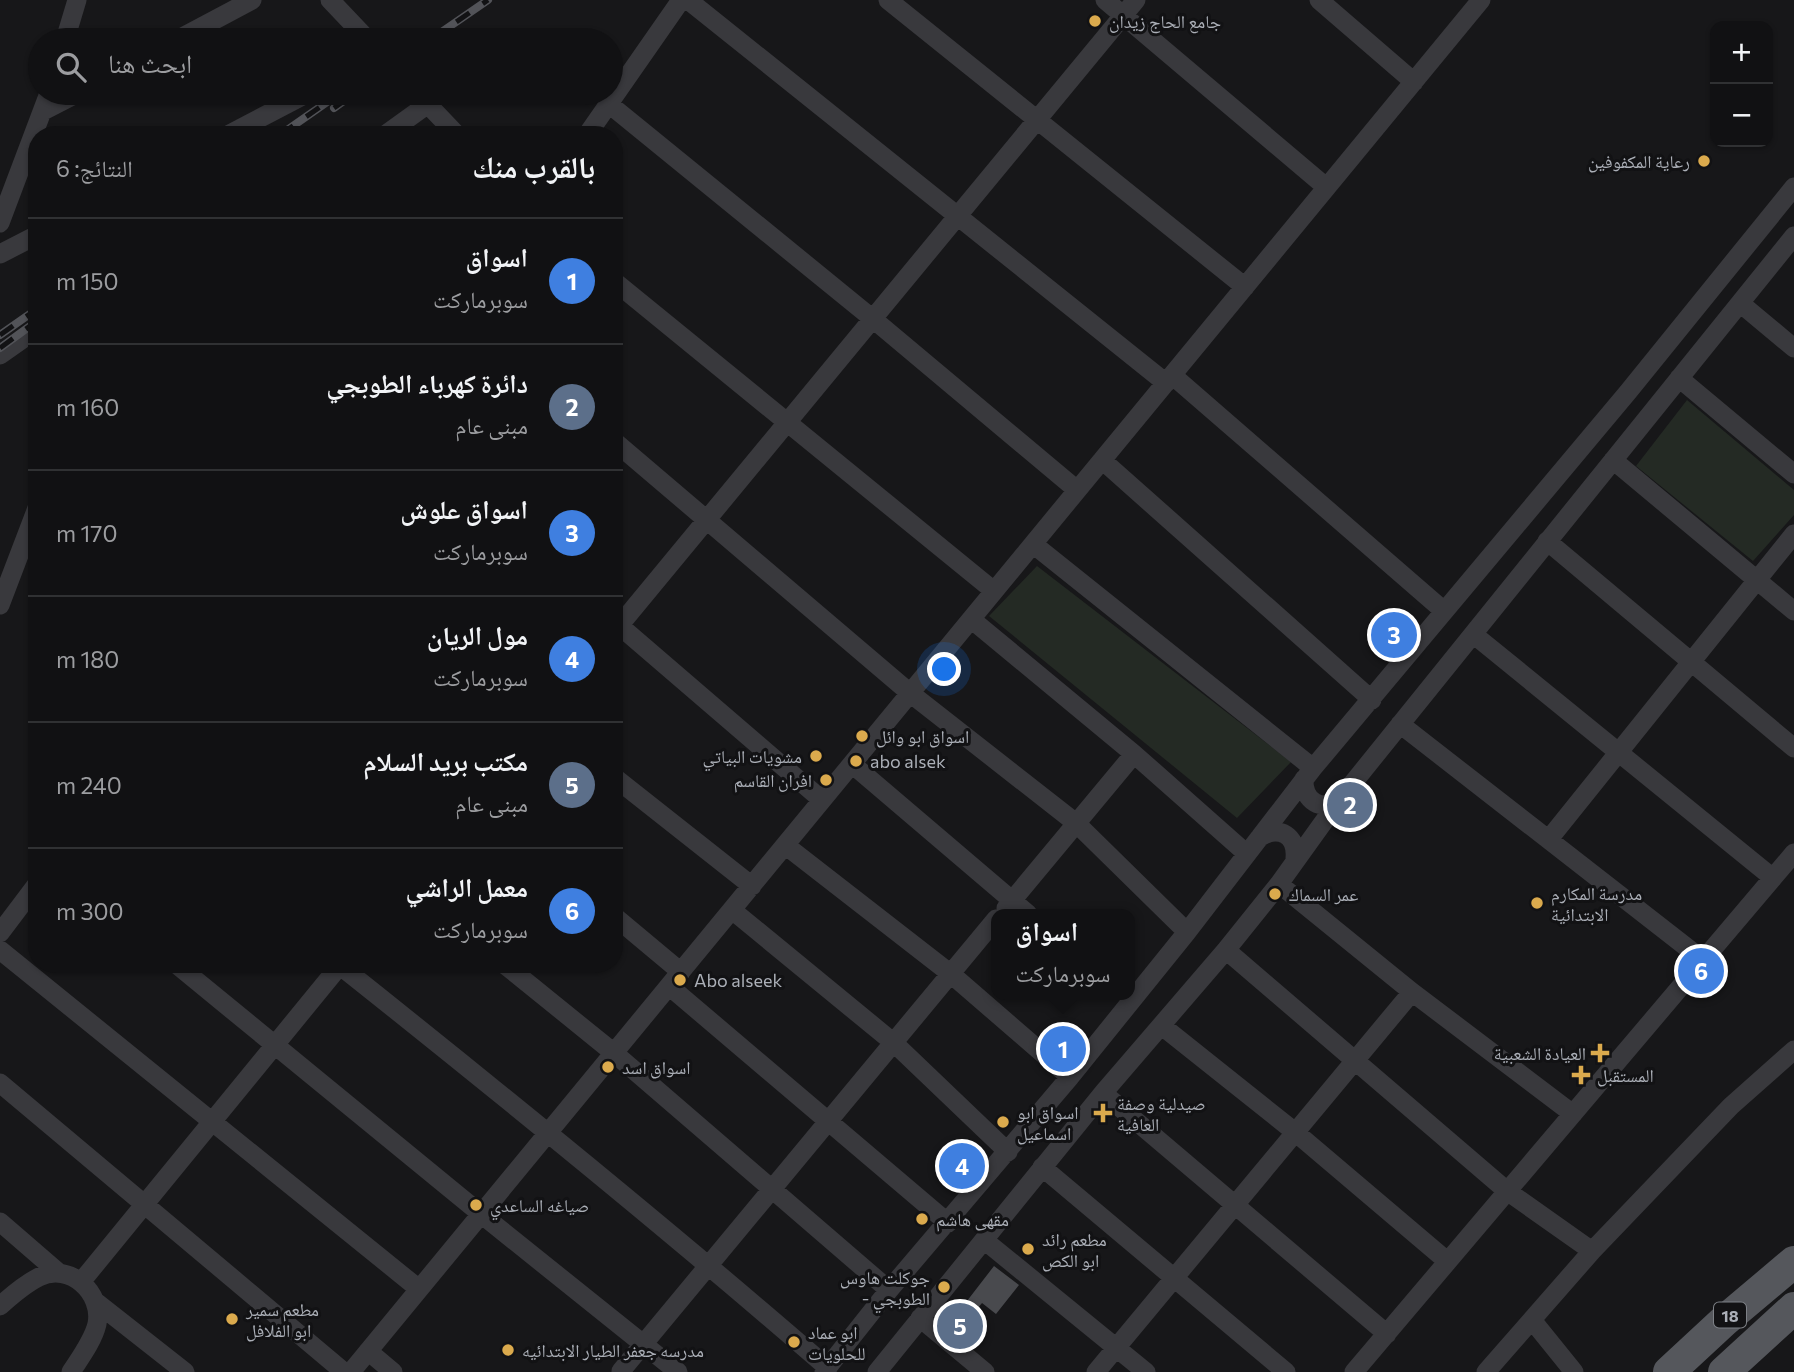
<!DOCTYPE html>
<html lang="ar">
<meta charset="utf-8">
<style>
:root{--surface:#111113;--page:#1e1f21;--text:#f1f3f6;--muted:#9c9da0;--line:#303133;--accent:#dbaa4d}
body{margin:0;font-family:Commissioner,"Noto Naskh Arabic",sans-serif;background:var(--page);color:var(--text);direction:rtl}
.controls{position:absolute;right:21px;top:21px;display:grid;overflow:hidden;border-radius:14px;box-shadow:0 2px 5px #0004}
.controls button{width:63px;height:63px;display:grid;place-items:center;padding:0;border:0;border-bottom:2px solid var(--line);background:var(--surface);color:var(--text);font:35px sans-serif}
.you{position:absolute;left:945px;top:670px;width:24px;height:24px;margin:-18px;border:5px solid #fff;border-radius:50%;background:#1a73e8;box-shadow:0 0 0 10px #1a73e833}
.badge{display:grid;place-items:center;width:46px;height:46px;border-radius:50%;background:var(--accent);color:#fff;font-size:23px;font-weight:700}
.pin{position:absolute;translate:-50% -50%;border:4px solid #fff;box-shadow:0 2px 7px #0006}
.popup{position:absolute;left:991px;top:909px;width:144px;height:91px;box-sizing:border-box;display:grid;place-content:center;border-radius:14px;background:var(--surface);filter:drop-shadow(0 2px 5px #0005);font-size:23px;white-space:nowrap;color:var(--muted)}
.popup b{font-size:26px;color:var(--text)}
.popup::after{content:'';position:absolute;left:50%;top:100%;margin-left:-14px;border:14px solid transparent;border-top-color:var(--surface)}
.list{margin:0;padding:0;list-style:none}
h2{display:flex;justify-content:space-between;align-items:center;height:91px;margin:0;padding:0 28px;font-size:30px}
h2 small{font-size:23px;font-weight:400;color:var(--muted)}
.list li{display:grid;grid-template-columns:46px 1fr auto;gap:21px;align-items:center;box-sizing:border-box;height:126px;padding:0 28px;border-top:2px solid var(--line)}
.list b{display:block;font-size:26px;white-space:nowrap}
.list p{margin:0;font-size:23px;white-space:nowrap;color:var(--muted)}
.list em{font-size:23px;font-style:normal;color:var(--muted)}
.icon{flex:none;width:38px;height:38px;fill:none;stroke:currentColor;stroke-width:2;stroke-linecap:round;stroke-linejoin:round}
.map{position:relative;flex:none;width:1794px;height:1372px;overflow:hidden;direction:ltr}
.search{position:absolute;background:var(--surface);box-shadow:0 2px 5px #0004;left:28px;top:28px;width:595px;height:77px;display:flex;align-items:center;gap:18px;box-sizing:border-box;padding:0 24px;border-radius:38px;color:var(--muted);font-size:26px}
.panel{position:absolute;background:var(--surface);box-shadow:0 2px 5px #0004;left:28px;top:126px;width:595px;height:847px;border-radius:28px;direction:rtl}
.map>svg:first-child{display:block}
</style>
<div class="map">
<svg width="1794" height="1372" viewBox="0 0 1794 1372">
<rect width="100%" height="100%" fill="#171719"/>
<!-- green -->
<path fill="#242a24" d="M1687,400l107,90v25l-41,46 -117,-95z
M1037,566l254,196 -54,56 -248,-202z"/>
<!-- building -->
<path fill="#494a4e" d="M994,1266l25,19 -23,29 -14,-11 -22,27 -10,-7z"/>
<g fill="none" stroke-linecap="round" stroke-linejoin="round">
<!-- street -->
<path stroke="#39393d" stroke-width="19" d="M330,0l38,40
M688,0l478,383
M888,0l357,287
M1105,0l221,187
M1319,0l95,82
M65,40l12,-40
M177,40l75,-40
M417,93l40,42
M609,104l264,215 204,171
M43,111l35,-18
M228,135l80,-42
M385,135l43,-31
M587,135l94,-135
M0,223l49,-130
M0,254l37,-19
M614,281l380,310
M1740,303l54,45
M0,355l27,-19 10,-3
M1172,375l272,236
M1679,378l115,96
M614,441l296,252 166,130 111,109
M1102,460l270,240
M1613,460l181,151
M1547,541l247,207
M1033,544l280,224
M0,605l37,-97
M971,619l163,135 113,100
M614,621l208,179
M614,632l522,-632
M1473,634l300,244
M1400,724l303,236
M852,764l176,150
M614,777l138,109
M1304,779c-1,22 18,34 36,20
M1260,837c20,-12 37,-1 35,21
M1549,839l245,-305
M785,845l166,129 119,103
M1279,884l133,108 161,122
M1006,908l128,-154
M732,910l162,133 114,109
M614,916l67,56
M0,933l37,-49
M0,950l419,339
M1226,950l281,241 85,60
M176,964l305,250 197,158
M338,964c166,132 330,265 490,404
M504,964l110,89 275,237
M669,986l279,237
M1162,1026l133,106 152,129
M0,1083l344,289
M1103,1093l284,241
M1042,1167l244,205
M0,1222l59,51
M984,1240l162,132
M81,1282l260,-318
M96,1302l89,70
M0,1306c11,-10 25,-22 39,-29 31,-15 64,16 58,47 -4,17 -17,34 -26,48
M920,1318l65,54
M1532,1320l42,52
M368,1351l25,21
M621,1371l375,-452
M351,1372l1130,-1372
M824,1372l65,-82 181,-213 117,-145 126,-164 315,-376 166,-205
M877,1372l226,-279 123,-143 53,-66 61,-85 454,-563
M1096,1372l316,-380
M1354,1372l440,-519
M1486,1372l106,-121 139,-145 63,-56"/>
<!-- primary -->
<path stroke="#55575c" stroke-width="32" d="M1669,1372l55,-51 70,-59
M1724,1372l70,-64"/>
<!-- rail casing -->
<g stroke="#525358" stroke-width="8">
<path id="rail" d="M430,40l58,-40
M334,108l21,-15
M280,135l60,-42
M0,335l37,-26
M0,348l37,-27"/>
</g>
<!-- rail -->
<use href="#rail" stroke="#121214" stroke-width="5" stroke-dasharray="16" stroke-linecap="butt"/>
</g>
<!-- markers -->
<g fill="#dbaa4d" stroke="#121214" stroke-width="2.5">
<circle cx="1095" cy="21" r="7"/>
<circle cx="1704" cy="161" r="7"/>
<circle cx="862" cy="736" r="7"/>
<circle cx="816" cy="756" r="7"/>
<circle cx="856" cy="761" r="7"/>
<circle cx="826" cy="780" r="7"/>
<circle cx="1275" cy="894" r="7"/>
<circle cx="1537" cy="903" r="7"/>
<circle cx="680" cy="980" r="7"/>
<path d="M1596.5 1042.5h7v7h7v7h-7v7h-7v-7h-7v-7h7z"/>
<circle cx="608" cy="1067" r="7"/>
<path d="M1577.5 1064.5h7v7h7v7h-7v7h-7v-7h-7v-7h7z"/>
<path d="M1099.5 1102.5h7v7h7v7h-7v7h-7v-7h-7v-7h7z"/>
<circle cx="1003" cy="1122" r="7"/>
<circle cx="476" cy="1205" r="7"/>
<circle cx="922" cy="1219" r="7"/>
<circle cx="1028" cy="1249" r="7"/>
<circle cx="944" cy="1287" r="7"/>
<circle cx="232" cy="1319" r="7"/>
<circle cx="794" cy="1342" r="7"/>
<circle cx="508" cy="1350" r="7"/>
</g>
<g text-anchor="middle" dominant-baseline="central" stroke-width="6" stroke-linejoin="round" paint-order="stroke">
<!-- shield labels -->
<rect fill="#121214" stroke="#7d8086" stroke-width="2" x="1714" y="1302.5" width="32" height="25" rx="5"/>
<g font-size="16" font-weight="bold" fill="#abafb7">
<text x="1730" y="1315">18</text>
</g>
<!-- poi labels -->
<g font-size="18" fill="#abafb7" stroke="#121214" text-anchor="start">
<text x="1109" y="21">جامع الحاج زيدان</text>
<text x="1690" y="161" text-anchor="end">رعاية المكفوفين</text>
<text x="876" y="736">اسواق ابو وائل</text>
<text x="802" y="756" text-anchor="end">مشويات البياتي</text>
<text x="870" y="761">abo alsek</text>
<text x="812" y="780" text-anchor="end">افران القاسم</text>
<text x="1551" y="893">مدرسة المكارم<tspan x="1551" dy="21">الابتدائية</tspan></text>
<text x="1289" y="894">عمر السماك</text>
<text x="694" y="980">Abo alseek</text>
<text x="1586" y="1053" text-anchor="end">العيادة الشعبية</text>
<text x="622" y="1067">اسواق اسد</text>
<text x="1597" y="1075">المستقبل</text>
<text x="1117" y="1103">صيدلية وصفة<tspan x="1117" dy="21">العافية</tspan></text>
<text x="1017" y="1112">اسواق ابو<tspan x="1017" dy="21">اسماعيل</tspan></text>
<text x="490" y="1205">صياغه الساعدي</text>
<text x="936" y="1219">مقهى هاشم</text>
<text x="1042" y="1239">مطعم رائد<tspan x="1042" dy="21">ابو الكص</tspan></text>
<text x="930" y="1277" text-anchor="end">جوكلت هاوس<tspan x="930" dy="21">- الطوبجي</tspan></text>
<text x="246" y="1309">مطعم سمير<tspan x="246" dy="21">ابو الفلافل</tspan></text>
<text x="808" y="1332">ابو عماد<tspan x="808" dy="21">للحلويات</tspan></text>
<text x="522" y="1350">مدرسه جعفر الطيار الابتدائيه</text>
</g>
</g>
</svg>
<div class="controls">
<button>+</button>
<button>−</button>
</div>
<div class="you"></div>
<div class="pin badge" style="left:1063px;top:1049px;background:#3f7fe0">1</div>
<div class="popup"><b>اسواق</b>سوبرماركت</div>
<div class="pin badge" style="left:1350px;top:805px;background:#5c6f8a">2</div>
<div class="pin badge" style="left:1394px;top:635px;background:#3f7fe0">3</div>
<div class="pin badge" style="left:962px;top:1166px;background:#3f7fe0">4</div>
<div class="pin badge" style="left:960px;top:1326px;background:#5c6f8a">5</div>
<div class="pin badge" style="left:1701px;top:971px;background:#3f7fe0">6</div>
<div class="search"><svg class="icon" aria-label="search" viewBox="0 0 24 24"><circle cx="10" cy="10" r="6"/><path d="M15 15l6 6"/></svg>ابحث هنا</div>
<section class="panel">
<h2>بالقرب منك<small>النتائج: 6</small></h2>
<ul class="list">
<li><span class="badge" style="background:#3f7fe0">1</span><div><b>اسواق</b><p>سوبرماركت</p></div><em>150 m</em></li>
<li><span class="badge" style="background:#5c6f8a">2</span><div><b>دائرة كهرباء الطوبجي</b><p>مبنى عام</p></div><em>160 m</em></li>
<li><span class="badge" style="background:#3f7fe0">3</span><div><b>اسواق علوش</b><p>سوبرماركت</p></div><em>170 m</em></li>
<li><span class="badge" style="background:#3f7fe0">4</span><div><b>مول الريان</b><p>سوبرماركت</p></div><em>180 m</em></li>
<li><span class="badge" style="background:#5c6f8a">5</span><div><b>مكتب بريد السلام</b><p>مبنى عام</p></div><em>240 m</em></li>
<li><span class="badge" style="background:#3f7fe0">6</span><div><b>معمل الراشي</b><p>سوبرماركت</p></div><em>300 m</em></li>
</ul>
</section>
</div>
